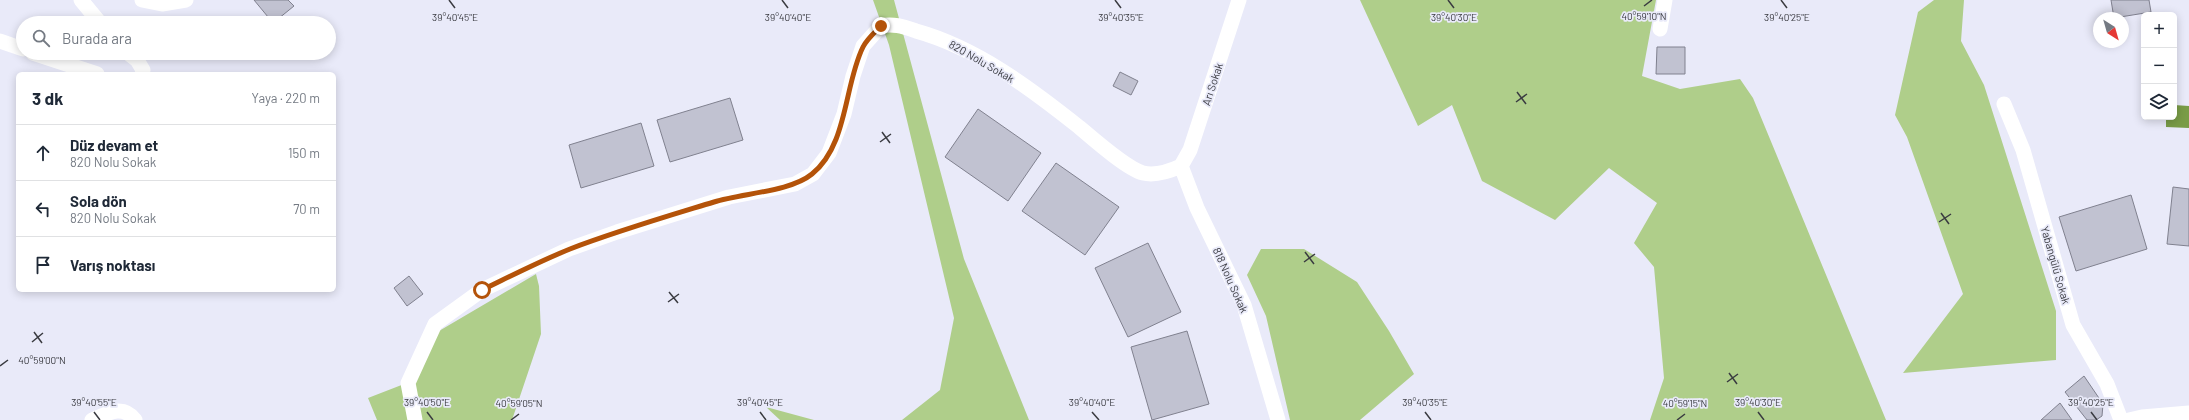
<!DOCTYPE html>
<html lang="tr">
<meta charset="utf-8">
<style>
:root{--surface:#fff;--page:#f6f6f7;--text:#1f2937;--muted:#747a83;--line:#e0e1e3}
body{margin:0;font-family:Barlow,sans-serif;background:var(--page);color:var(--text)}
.controls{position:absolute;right:12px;top:12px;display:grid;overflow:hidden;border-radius:6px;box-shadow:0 2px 10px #0003}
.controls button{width:36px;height:36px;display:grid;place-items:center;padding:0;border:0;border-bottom:1px solid var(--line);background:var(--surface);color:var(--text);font:20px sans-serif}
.compass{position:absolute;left:2093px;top:12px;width:36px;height:36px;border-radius:50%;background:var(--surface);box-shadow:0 2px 10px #0003;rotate:143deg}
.stop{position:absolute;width:12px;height:12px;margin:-9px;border:3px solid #b45309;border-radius:50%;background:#fff}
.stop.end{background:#b45309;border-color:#fff;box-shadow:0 1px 4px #0008}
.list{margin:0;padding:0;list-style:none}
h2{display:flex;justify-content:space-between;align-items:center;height:52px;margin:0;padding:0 16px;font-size:17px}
h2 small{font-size:13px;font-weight:400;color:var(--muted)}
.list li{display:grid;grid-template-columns:26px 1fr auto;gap:12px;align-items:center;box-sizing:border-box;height:56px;padding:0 16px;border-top:1px solid var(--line)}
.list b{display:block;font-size:15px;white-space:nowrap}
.list p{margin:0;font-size:13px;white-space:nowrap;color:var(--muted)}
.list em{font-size:13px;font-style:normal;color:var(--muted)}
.icon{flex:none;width:22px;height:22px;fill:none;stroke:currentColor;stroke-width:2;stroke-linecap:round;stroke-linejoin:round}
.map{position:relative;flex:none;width:2189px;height:420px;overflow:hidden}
.search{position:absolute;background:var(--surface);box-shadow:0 2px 10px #0003;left:16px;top:16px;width:320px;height:44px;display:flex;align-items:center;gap:10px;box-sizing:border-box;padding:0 14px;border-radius:22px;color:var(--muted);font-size:15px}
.panel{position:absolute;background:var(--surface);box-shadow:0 2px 10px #0003;left:16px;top:72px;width:320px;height:220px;border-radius:6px}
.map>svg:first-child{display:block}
</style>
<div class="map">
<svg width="2189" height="420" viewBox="0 0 2189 420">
<rect width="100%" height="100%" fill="#e9eaf9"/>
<!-- green -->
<path fill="#afce8a" d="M873,0h21l70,259 65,161h-127l38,-30 14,-72 -65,-273z
M1360,0h296l-14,76 38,13 60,-10 13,19 133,322h-236l14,-42 -10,-111 -20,-24 23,-40 -48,-35 -54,52 -73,-39 -30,-76 -34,21z
M1934,0h30l-3,41 23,44 72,226v49l-153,13 60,-79 -56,-157 -12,-22 23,-103z
M1261,249h43l53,33 32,49 25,43 -54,46h-70l-24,-104 -19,-41z
M536,274l3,12 2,48 -29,86h-135l-9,-22 49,-19 22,-48z
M766,407l48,13h-34z"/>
<!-- water -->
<path fill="#799c47" d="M2174,105l15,1v22l-23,-1v-10h8z"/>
<!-- building -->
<path fill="#c1c2d1" stroke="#80818f" d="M254,0h34l6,6 -21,17z
M2111,0h38l2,12 -37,6z
M1657,47h28v27h-29z
M1120,72l18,9 -7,14 -18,-9z
M730,98l13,42 -73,22 -13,-42z
M978,109l63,44 -33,48 -63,-44z
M641,123l13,43 -73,22 -12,-43z
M1056,163l63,44 -34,48 -63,-44z
M2173,187l16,2v57l-22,-2z
M2131,195l16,54 -71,22 -17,-54z
M1148,243l33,69 -53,25 -33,-69z
M409,276l14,18 -16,12 -13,-18z
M1187,331l22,73 -57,16 -21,-73z
M2084,376l19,28 -1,12 -6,4h-9l-22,-28z
M2060,403l12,17h-31z"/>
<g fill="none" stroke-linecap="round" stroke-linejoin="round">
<!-- minor -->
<path stroke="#fff" stroke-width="15" d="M81,0l19,23
M142,0l20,4 24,-4
M1660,29l5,-29
M0,41l23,8
M33,53l64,21
M128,53l9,7 6,10 -1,4
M2004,104l19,46 50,175 34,59 14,36
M1181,166l16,42 47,97 34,115
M1181,166l9,-16 49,-150
M92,420c16,-7 31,-16 43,0
M415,420l-7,-37 27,-59 47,-34 87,-41 48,-17 112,-35 66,-13 18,-10 16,-21 15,-39 9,-38 10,-30 18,-20c12,-3 23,1 35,5 61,17 114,57 163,96 13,11 48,42 64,46 12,3 27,-2 38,-7
M2129,420l13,-3 47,-4"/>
</g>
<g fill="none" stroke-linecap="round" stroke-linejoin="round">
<!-- route -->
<path stroke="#b45309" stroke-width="5" d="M482,290c29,-14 58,-29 88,-41 47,-18 95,-32 144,-47 28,-9 76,-10 98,-28 36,-29 32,-89 51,-127 4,-8 12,-15 18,-21"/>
</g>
<!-- ticks -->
<path fill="none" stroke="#3a3b41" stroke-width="1.5" d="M449,0l6,8M782,0l6,8M1115,0l6,8M1448,0l6,8M1781,0l6,8M1644,6l8,-6M1517,92l9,12M1516,102l11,-8M882,132l8,11M880,142l11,-8M1941,213l8,11M1939,222l12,-8M1305,252l9,12M1304,262l11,-8M669,292l9,11M668,302l11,-8M34,332l8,11M32,342l11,-9M0,366l8,-6M1729,373l8,11M1727,382l11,-8M94,412l6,8M427,412l6,8M760,412l6,8M1092,412l7,8M1425,412l6,8M1758,412l6,8M2091,412l6,8M511,420l8,-6M1677,420l8,-6"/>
<g text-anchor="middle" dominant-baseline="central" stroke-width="3.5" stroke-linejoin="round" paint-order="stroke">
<!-- street labels -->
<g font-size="11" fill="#3a3b41" stroke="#e9eaf9">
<text transform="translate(982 61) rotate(30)">820 Nolu Sokak</text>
<text transform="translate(1212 84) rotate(-72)">Arı Sokak</text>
<text transform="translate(2056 265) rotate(74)">Yabangülü Sokak</text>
<text transform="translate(1231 280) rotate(66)">818 Nolu Sokak</text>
</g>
</g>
<g font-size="10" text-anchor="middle" fill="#3a3b41" stroke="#e9eaf9" stroke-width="3.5" stroke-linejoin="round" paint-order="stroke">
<text x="1644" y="20">40°59'10"N</text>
<text x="455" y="21">39°40'45"E</text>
<text x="1787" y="21">39°40'25"E</text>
<text x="788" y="21">39°40'40"E</text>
<text x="1121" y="21">39°40'35"E</text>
<text x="1454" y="21">39°40'30"E</text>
<text x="42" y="364">40°59'00"N</text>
<text x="94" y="406">39°40'55"E</text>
<text x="427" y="406">39°40'50"E</text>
<text x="760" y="406">39°40'45"E</text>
<text x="1092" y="406">39°40'40"E</text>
<text x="1425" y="406">39°40'35"E</text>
<text x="1758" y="406">39°40'30"E</text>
<text x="2091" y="406">39°40'25"E</text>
<text x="519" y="407">40°59'05"N</text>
<text x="1685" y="407">40°59'15"N</text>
</g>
</svg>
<div class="controls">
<button>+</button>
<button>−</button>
<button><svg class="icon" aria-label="layers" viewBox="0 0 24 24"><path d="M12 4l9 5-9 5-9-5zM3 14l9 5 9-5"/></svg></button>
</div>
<svg class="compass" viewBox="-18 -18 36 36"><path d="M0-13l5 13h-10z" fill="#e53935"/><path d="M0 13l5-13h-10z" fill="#747a83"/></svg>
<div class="stop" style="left:482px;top:290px"></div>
<div class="stop end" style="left:881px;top:26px"></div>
<div class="search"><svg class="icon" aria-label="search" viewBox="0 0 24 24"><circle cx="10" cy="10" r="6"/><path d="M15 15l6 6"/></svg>Burada ara</div>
<section class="panel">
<h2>3 dk<small>Yaya · 220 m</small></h2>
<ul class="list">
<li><svg class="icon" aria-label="ahead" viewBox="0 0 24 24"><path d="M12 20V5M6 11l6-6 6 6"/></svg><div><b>Düz devam et</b><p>820 Nolu Sokak</p></div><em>150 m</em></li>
<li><svg class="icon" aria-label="left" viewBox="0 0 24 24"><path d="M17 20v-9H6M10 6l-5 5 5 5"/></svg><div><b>Sola dön</b><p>820 Nolu Sokak</p></div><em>70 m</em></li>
<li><svg class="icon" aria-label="arrive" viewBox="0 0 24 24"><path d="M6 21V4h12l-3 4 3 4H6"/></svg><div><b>Varış noktası</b></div></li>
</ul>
</section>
</div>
